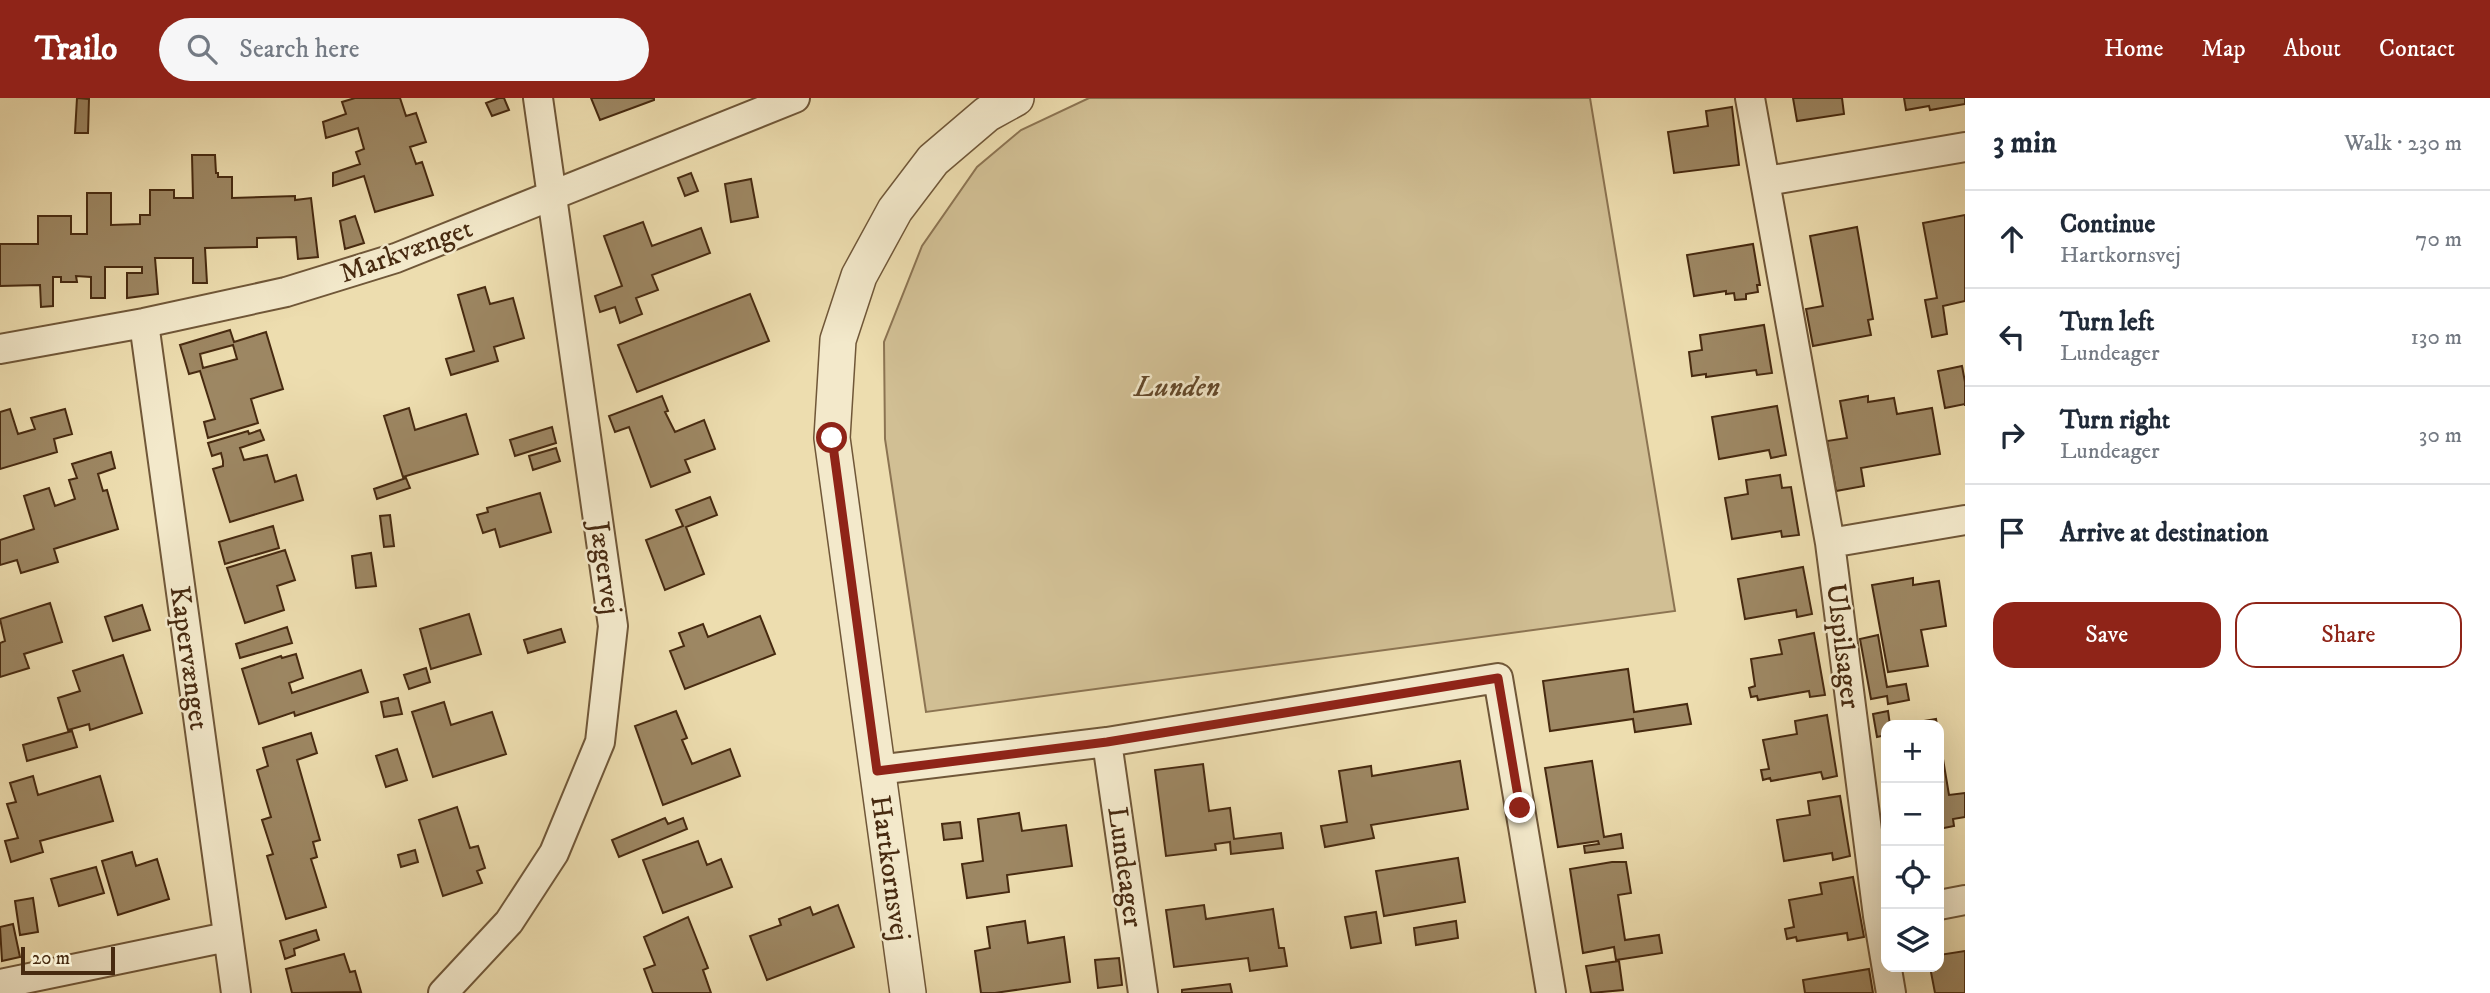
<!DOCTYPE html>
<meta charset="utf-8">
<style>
:root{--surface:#fff;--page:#f6f6f7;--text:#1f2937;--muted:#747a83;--line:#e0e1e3;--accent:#8f2418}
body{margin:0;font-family:"IM FELL DW Pica",serif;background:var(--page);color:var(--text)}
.controls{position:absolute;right:21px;bottom:21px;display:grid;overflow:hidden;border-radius:14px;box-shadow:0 7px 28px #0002}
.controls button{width:63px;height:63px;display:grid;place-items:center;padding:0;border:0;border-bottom:2px solid var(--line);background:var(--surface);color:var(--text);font:35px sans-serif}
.scale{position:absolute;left:21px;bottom:18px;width:94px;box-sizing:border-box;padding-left:7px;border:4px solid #472a10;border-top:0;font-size:19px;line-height:24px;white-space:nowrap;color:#472a10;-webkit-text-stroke:5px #f3e9cb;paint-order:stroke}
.stop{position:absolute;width:21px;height:21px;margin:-16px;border:5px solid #8f2418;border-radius:50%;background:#fff}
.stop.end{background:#8f2418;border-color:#fff;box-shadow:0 2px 7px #0008}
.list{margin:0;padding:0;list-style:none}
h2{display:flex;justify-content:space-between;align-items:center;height:91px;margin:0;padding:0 28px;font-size:30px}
h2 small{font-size:23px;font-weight:400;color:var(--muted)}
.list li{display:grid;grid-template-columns:46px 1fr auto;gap:21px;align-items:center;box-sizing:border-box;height:98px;padding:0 28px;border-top:2px solid var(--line)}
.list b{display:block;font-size:26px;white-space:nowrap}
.list p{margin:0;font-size:23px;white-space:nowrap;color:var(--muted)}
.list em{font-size:23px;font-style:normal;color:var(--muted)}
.actions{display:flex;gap:14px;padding:21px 28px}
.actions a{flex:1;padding:16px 0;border:2px solid var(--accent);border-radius:21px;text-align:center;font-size:24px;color:var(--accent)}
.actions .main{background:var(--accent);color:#fff}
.icon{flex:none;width:38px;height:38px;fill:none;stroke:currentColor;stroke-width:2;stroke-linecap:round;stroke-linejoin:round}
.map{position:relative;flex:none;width:1965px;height:895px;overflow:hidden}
header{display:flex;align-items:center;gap:42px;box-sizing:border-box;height:98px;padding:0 35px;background:var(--accent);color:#fff}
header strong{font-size:33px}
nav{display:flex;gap:38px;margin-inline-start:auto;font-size:24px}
.search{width:490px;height:63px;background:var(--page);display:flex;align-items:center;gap:18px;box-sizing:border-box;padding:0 24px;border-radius:38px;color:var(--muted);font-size:26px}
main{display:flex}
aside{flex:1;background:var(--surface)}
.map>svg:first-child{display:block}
</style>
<header>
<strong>Trailo</strong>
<div class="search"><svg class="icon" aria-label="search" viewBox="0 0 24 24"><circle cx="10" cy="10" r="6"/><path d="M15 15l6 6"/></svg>Search here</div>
<nav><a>Home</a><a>Map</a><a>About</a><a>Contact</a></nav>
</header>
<main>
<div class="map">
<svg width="1965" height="895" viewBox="0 0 1965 895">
<rect width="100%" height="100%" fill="#edddaf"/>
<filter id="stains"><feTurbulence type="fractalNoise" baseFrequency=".00286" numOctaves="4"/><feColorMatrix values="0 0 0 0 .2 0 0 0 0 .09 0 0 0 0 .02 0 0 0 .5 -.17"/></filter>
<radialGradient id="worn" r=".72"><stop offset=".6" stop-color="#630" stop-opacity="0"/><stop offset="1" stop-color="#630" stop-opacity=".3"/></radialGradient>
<!-- green -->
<path fill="#d1bf94" stroke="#8c7452" stroke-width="2" d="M1089,0h501l85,513 -749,101 -41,-273 -1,-97 38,-96 55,-79 44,-37z"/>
<!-- building -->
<path fill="#9d8763" stroke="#472a10" stroke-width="2" fill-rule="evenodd" d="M77,0l12,1 -1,34h-13z
M355,0h45l6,18 10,-3 10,29 -16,5 6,17 6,-2 11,33 -58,17 -11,-36 -31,10v-13l27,-9 -4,-12 8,-3 -6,-21 -32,10 -3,-16 23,-8 -4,-12z
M499,0h5l5,12 -17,6 -6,-13z
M591,0h63v2l-54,20z
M1793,0h49l2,16 -47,7z
M1904,0h61v6l-35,6 -1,-4 -23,4z
M1732,9l7,58 -65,8 -6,-41 40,-6 -2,-15z
M192,57h23l1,18h2v4h14v21l63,-2v4l16,-2 7,59 -20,2 -2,-22 -39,1v9l-52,1 2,35h-14v-25h-38l3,36 -31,4v-25h15v-6h-37v31h-14v-21l-15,-1 1,6h-16v-5h-8v29l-12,1 -1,-22 -40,1v-42h38v-28h33v18h16v-41h24v32l29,-1v-9h10v-25h24v8h19z
M691,75l7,18 -13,5 -7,-18z
M751,81l7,38 -27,5 -6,-38z
M1965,117v86l-22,5 4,28 -15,3 -7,-37 12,-2 -14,-75z
M355,118l9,27 -19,6 -5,-28z
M643,124l9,24 49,-18 9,25 -58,22 6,15 -22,8 6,16 -22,9 -5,-16 -15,5 -5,-16 27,-10 -18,-50z
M1857,129l16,92 -5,1 3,15 -58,11 -7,-37 17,-3 -13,-70z
M1753,146l7,41h-3l1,7 -12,2v5l-11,1 -1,-7 -8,1v-3l-32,5 -7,-41z
M485,189l5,17 23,-6 11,40 -30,9 4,14 -47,14 -5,-16 28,-8 -16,-56z
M750,196l19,47 -132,51 -19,-47z
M1764,227l8,48 -15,2 -1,-5 -50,7v-3l-14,2 -3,-24 13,-2 -2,-15z
M230,232l4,12 32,-10 17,57 -32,10 7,24 -50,15 -4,-16 11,-3 -15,-48 -11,3 -9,-29zM233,247l4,14 -34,9 -3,-14z
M1962,268l3,16v24v-2l-20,4 -7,-37z
M662,298l6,15 -3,1 10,20 29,-12 11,29 -30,11 5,12 -39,15 -22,-60 -14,5 -6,-16z
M1868,298v6l26,-4 3,16 35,-6 8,46 -79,14 3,18 -28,5 -9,-50 20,-3 -7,-37z
M1777,308l9,49 -15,3 -2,-8 -50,9 -7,-42z
M409,310l6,22 51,-16 12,40 -75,23 -19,-61z
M10,311l8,25 17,-5 -4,-11 34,-9 7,25 -18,5 3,13 -57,17v-57z
M552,329l4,16 -41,13 -5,-16z
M260,332l4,10 -24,8 4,12 23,-5 8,27 21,-7 7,25 -73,22 -17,-53 10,-3v-5l-2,-8 -9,3 -4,-13 40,-12 1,3z
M556,350l4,13 -27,9 -4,-14z
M111,354l4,16 -17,6 5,17 4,-1 11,39 -64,20 4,13 -37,11 -4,-13 -17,5v-25l34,-11 -10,-33 25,-8 6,18 20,-7 -6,-19 8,-2 -5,-14z
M1780,377l2,13 9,-1 8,48 -17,2 -1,-6 -49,8 -7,-41 23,-4 -2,-14z
M406,380l4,10 -33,11 -3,-10z
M540,395l11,39 -51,15 -5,-18 -12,4 -6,-18 11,-3 -1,-4z
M710,399l7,18 -31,12 18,47 -39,16 -19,-50 37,-14 -7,-16z
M390,417l4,31 -10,1 -4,-31z
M273,428l6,22 -54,16 -6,-22z
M285,452l10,30 -18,6 7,24 -39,13 -18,-55z
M371,455l5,33 -20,2 -4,-32z
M1803,469l9,47 -15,3 -1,-7 -51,9 -7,-40z
M1913,480v7l26,-4 7,45 -25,4 7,36 -40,6 -16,-87z
M50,505l12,39 -38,12 5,14 -29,9v-34l5,-2 -5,-22z
M142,507l8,25 -37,11 -8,-24z
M469,516l12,40 -50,15 -11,-40z
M760,518l15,38 -90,35 -15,-38 14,-5 -5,-13 24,-9 5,13z
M287,529l5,16 -52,15 -4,-14z
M561,531l4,13 -37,11 -4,-13z
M1814,535l11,62 -15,2 -1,-6 -51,9 -1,-4 -6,1 -2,-9 6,-2 -4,-27 31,-5 -3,-14z
M1878,537l9,52 19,-3 3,16 -21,4 -1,-8 -16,3 -11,-60z
M296,556l7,24 -14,5 3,10 69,-23 7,22 -73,24 -1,-4 -35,12 -17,-55 39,-13 1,2z
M123,557l19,58 -52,17 -1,-6 -21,6 -10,-32 22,-7 -7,-20z
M426,570l4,14 -21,7 -5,-14z
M1628,571l6,43 53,-8 4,20 -56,8 -2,-13 -83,12 -7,-50z
M398,600l4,16 -18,3 -3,-15z
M444,604l7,23 41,-13 14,42 -73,23 -21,-65z
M676,613l11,27 -5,2 10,24 38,-15 10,27 -77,29 -28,-79z
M1888,613l2,14h-4v10l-9,2 -4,-23z
M1827,617l10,61 -14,3 -2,-7 -50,9 -1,-3 -7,2 -2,-10 8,-1 -6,-29 34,-6 -2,-13z
M1936,621l1,6h-36z
M72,633l5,16 -50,14 -4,-16z
M311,635l6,20 -20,7 23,80 -7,2 4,15 -6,2 15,48 -40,12 -19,-63 6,-2 -11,-34 9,-3 -14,-47 11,-4 -5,-18z
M1939,637l10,60 16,-2v24l-12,2 1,7 -15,3z
M397,651l10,31 -21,7 -10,-31z
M1460,663l8,48 -97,16 3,13 -49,9 -4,-21 26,-4 -8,-51 32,-5 1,10z
M1592,663l12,76 17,-3 2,14 -38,5 -1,-7 15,-2 -1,-3 -40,6 -13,-79z
M1203,666l6,47 21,-3 4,31 47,-6 2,15 -52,6 -1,-12 -15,2 1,6 -50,6 -11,-86z
M33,678l5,19 62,-19 13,45 -73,20 3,11 -32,10 -6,-21 13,-3 -11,-34 9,-2 -6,-19z
M1840,698l10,60 -17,4 -1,-7 -48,8 -7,-41 33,-5 -2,-14z
M457,709l13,41 8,-2 7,22 -8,3 5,12 -39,13 -24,-76z
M1019,715l3,18 44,-6 6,41 -65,9 2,17 -42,6 -5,-34 21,-3 -5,-42z
M665,720l3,6 15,-6 4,11 -68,28 -7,-17z
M960,724l2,16 -18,2 -2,-16z
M698,743l9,24 14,-6 11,28 -69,26 -20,-53z
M415,752l3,12 -17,5 -3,-12z
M132,754l4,14 21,-7 12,40 -51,16 -16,-54z
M1458,760l7,44 -81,14 -8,-45z
M1612,764h14l5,31 -13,2 7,45 34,-5 3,18 -46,7 -2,-13 -31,6 -13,-84z
M96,769l8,26 -45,13 -8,-27z
M1853,779l11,60 -16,3 -1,-7 -50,8 -1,-4 -9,2 -2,-10 9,-2 -5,-27 33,-6 -2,-11z
M33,800l5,34 -18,3 -5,-34z
M838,807l16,42 -87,33 -17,-44 31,-11 -2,-6 31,-12 3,8z
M1204,807l2,14 67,-10 6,39h5l3,18 -37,5 -2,-13 -74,9 -8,-57z
M1376,814l5,31 -30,5 -6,-31z
M688,819l20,51 -5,2 8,23h-58l-9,-24 11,-4 -11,-28z
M1025,823l3,22 36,-6 6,45 -75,11h-14l-6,-42 15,-3 -3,-21z
M1456,823l2,17 -42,7 -2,-17z
M13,826l7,33 -18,4 -2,-34z
M316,832l3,10 -25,9 1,6 -10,4 -5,-18z
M1965,853v42h-30l-5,-26h9v-12z
M344,856l6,18 5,-1 6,21 -69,1 -6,-24z
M1119,860l3,27 -24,3 -3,-28z
M1619,863l4,29 -32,3 -5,-27z
M1869,871l4,24h-68l-2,-13z
M1230,886l2,9h-50v-3z"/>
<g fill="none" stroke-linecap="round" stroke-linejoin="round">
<!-- minor casing -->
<g stroke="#705738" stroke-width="32">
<path id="minor" d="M1750,0l80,445 48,373 13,77
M1767,83l198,-34
M144,225l92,670
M0,251l144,-26 142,-31 110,-34 399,-160
M1830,445l135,-23
M1107,644l36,251
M877,672l230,-28 391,-64 53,315
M1939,807l26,-5
M0,886l227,-47
M443,895l66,-71 45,-69 46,-111 13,-116 -75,-528"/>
</g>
<!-- tertiary casing -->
<g stroke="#705738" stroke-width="38">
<path id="tertiary" d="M908,895l-76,-555 6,-98 21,-64 36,-66 38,-50 54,-46 29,-16"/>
</g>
<!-- minor -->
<use href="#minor" stroke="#f3e9cb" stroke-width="28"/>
<!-- tertiary -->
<use href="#tertiary" stroke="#f3e9cb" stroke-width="35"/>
</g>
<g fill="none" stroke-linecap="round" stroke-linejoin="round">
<!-- route -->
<path stroke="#8f2418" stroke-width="9" d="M832,340l45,333 230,-29 391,-64 22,130"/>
</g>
<g text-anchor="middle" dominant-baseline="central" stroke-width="5" stroke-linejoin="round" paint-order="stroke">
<!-- street labels -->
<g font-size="28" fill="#472a10" stroke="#f3e9cb">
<text transform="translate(406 153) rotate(-20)">Markvænget</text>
<text transform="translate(605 470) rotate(82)">Jægervej</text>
<text transform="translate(1843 548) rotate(83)">Ulspilsager</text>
<text transform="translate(189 560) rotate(82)">Kapervænget</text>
<text transform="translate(1125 769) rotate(82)">Lundeager</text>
<text transform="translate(890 770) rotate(82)">Hartkornsvej</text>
</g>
<!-- park labels -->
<g font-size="28" font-style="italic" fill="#63482a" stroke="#f3e9cb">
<text x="1177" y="289">Lunden</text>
</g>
</g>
<rect width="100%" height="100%" filter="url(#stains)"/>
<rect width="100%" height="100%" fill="url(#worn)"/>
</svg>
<div class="controls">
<button>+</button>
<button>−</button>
<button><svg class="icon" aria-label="locate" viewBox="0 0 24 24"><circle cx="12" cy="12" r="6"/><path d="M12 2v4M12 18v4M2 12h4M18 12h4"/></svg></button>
<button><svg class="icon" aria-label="layers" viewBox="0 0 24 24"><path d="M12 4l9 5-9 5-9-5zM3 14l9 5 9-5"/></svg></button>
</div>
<div class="scale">20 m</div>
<div class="stop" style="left:832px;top:340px"></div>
<div class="stop end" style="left:1520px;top:710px"></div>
</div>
<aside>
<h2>3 min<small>Walk · 230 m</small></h2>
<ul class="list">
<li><svg class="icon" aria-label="ahead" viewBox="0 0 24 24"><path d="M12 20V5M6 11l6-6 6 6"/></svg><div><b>Continue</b><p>Hartkornsvej</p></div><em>70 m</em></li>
<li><svg class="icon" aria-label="left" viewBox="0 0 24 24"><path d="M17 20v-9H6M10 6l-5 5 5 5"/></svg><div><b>Turn left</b><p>Lundeager</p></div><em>130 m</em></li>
<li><svg class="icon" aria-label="right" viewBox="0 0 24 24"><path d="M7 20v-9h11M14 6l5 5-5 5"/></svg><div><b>Turn right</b><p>Lundeager</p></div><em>30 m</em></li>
<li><svg class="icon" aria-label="arrive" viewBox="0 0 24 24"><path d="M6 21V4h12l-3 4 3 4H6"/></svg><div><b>Arrive at destination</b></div></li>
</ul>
<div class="actions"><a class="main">Save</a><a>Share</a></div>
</aside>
</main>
